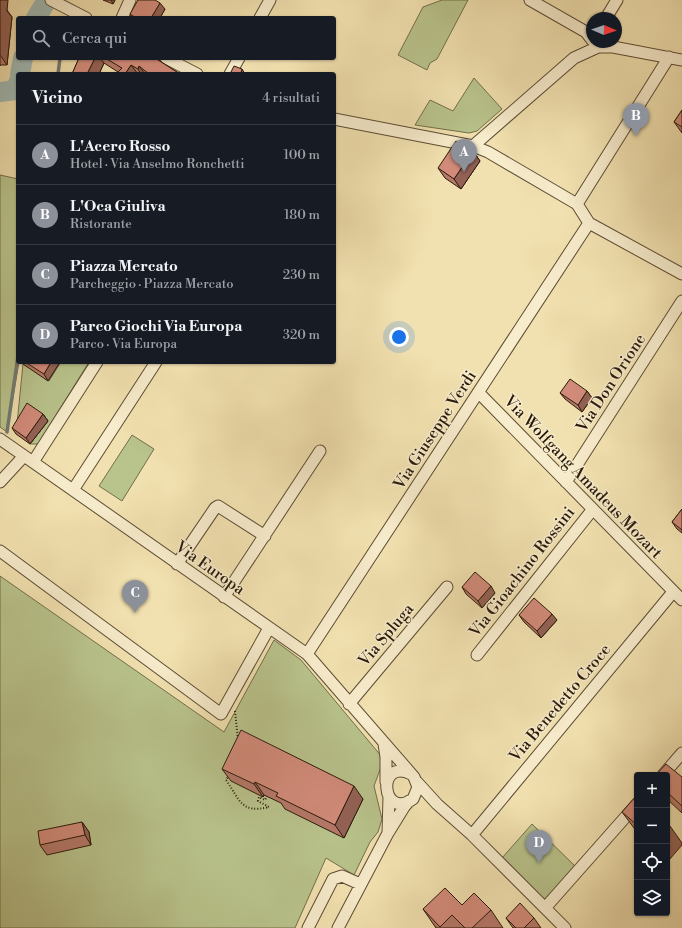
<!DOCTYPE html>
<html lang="it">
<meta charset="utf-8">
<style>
:root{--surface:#171b24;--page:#20242c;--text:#f1f3f6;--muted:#9ea1a6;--line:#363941;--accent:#8c9099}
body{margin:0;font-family:"Libre Bodoni",serif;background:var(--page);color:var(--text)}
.controls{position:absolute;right:12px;bottom:12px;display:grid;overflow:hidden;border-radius:4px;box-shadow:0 1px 3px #0004}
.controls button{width:36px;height:36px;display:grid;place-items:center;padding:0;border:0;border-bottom:1px solid var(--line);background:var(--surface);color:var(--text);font:20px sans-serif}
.compass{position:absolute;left:586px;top:12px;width:36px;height:36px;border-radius:50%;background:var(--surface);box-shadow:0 1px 3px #0004;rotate:92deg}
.you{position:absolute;left:399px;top:337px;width:14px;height:14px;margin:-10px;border:3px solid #fff;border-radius:50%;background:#1a73e8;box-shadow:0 0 0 6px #1a73e833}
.badge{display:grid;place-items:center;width:26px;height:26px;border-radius:50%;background:var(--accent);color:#fff;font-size:13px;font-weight:700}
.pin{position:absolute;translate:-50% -33px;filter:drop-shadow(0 1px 2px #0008)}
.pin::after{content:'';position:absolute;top:21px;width:14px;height:12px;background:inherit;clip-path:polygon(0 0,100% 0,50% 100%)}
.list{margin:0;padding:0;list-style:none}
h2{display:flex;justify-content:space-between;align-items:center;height:52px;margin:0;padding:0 16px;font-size:17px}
h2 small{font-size:13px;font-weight:400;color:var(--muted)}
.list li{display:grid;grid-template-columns:26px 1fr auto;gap:12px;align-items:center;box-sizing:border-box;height:60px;padding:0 16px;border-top:1px solid var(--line)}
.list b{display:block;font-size:15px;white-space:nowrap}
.list p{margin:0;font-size:13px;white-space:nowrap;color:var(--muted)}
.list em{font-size:13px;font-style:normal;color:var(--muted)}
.icon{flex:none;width:22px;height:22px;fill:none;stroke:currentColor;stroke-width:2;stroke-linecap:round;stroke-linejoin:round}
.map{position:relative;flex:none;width:682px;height:928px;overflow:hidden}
.search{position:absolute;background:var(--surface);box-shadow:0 1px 3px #0004;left:16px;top:16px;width:320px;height:44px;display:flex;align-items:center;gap:10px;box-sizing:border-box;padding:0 14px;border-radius:4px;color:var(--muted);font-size:15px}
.panel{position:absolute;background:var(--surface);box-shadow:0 1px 3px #0004;left:16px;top:72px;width:320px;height:292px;border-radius:4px}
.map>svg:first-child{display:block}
</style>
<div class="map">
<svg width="682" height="928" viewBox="0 0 682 928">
<rect width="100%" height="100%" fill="#f2e1b0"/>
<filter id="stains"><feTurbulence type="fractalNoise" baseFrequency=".005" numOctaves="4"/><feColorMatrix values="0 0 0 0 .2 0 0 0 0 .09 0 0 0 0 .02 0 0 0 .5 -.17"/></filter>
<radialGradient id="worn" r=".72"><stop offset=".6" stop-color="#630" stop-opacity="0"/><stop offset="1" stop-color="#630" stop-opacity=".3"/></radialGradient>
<!-- green -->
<path fill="#b9c38c" stroke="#726e4b" d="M442,0h26l-31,59 -7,4 -3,7 -29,-15 25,-48z
M474,78l28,31 -25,22 -8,2 -54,-8 15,-25 23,11z
M0,175l18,4 1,183 -12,70 -7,-5z
M61,362h28l-51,82h-8l18,-23 -32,13 7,-70 26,17z
M132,435l22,14 -32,52 -23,-15z
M0,576l224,156 50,-92 27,20 81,97 -1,10 -7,19 8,33 -4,13 -8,10 -16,33 -28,-17 -31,70h-295z
M532,824l45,44 -31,35 -44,-45z"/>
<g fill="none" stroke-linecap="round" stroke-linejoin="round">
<!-- stream -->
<path stroke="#717b71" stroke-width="3.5" d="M58,74l2,-16
M7,432l11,-76"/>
<!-- river -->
<path stroke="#a0bbb6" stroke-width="20" d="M36,18l11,-18
M20,74l3,-16
M0,92l16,-2 2,-7"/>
<!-- minor casing -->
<g stroke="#5c4c34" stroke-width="13">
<path id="minor" d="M51,0l35,18
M530,0l56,32 6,8
M122,18l8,-18
M260,18l10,-18
M606,18l11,-18
M166,58l31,16
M230,74l9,-16
M334,119l139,27 15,6 89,52 12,19 93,51
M473,146l101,-88 24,-11h15l69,13
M577,204l92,-147
M479,393l203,207
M0,439l307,215 107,123 4,10 -5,12c-32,22 -37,-42 -2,-25
M33,462l64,-100
M0,482l24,-26
M566,482l116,-181
M73,490l83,-128
M0,551l221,163 48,-86
M177,564l38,-56 3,-2 47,30
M224,597l96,-146
M307,654l282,-431
M477,655l116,-146
M349,704l98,-117
M384,744l2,13v25
M663,775l19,-22
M417,782l20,22 35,31 93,93
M389,797l-1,36 16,-26 5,-6
M472,835l201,-243
M545,908l92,-104
M308,928l25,-49 9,-3 18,8
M338,928l50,-95"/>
</g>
<!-- path -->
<path stroke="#2a1a0a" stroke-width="2" stroke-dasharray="1 2" stroke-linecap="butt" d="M235,711l3,29
M229,775l-3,5c14,20 15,34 43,27l-11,-6 1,-4 6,3 2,-4"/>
<!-- minor -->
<use href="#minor" stroke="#f7eccc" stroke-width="11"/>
</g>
<!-- wall -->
<path fill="#b57869" stroke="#2a1a0a" d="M0,0l12,17 -5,48h-7v1z
M103,0h12l-2,4z
M165,9l-5,9h-28l-2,-4z
M79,58h76l25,16h-64l2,-2 -14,-9 -5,11h-27z
M682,110v23l-8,-11z
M473,151l7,10 -19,28 -16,-11 -7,-10z
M21,362h39l-12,19 -25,-17z
M587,391l5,7 -10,14 -17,-13 -5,-6z
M43,414l5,7 -18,23 -14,-10 -4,-6z
M682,509v24l-5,-4 -5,-7z
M462,587l33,6 -13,15 -16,-14z
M519,615l38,5 -16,18 -17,-16z
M222,769l141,30 -19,39 -59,-29 -4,-6 -17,-8 -1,2 -32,-16z
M667,775l15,2v36l-15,-14z
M637,797v35l-15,-20z
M82,822l7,10 2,13 -44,10 -7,-10z
M462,905l29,5 12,18h-67l-13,-19z
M506,918h28l7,10h-28z"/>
<!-- shaded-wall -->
<path fill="#936155" stroke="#2a1a0a" d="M0,0h8l-1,11 5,6 -5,48 -7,-10z
M111,0h4l-2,4z
M160,3l5,6 -5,9h-9z
M95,58h5l4,5 -5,11h-12z
M131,65l7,9h-13z
M139,66l6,8h-4l-3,-5z
M242,69l3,5 -4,-1z
M473,151l7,10 -19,28 -7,-10z
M51,362h9l-12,19 -4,-7z
M587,391l5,7 -10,14 -4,-7z
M43,414l5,7 -18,23 -4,-6z
M491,586l4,7 -13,15 -4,-7z
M552,614l5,6 -16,18 -4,-7z
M255,782l9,13 -1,2 -9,-13z
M354,786l9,13 -19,39 -9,-13z
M82,822l7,10 2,13 -6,-10z
M670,826l12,17v2l-13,15 -2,-2v-29z"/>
<!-- building -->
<path fill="#d28b7a" stroke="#2a1a0a" d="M138,0h17l5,3 -9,15h-15l-6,-4z
M79,58h16l-8,16h-15z
M105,58h50l25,16h-31l-10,-8 -1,3 -7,-4 -6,9h-9l6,-6z
M234,66l8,3 -1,4 3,1h-14z
M682,110v17l-8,-5z
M456,141l17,10 -19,28 -16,-11z
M25,362h26l-7,12z
M570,379l17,12 -9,14 -18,-12z
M27,403l16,11 -17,24 -14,-10z
M682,509v21l-10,-8z
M475,572l16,14 -13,15 -16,-14z
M534,598l18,16 -15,17 -18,-16z
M241,730l113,56 -19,39 -59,-29 2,-3 -23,-11 -1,2 -32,-15z
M666,764l16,13v29l-15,-14v-17h-11z
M636,796l1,1v28l-15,-13z
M82,822l3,13 -45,10 -2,-14z
M667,823l3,3 -3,3z
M445,888l17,17 12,-12 17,17 -19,18h-7l-13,-13 -12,12 -17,-18z
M520,903l14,15 -10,10h-8l-10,-10z"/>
<g text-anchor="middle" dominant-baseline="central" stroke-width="3" stroke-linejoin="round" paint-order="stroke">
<!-- street labels -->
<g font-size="16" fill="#2a1a0a" stroke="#f7eccc">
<text transform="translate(611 383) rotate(-57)">Via Don Orione</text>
<text transform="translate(435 430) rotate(-57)">Via Giuseppe Verdi</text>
<text transform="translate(583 477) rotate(46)">Via Wolfgang Amadeus Mozart</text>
<text transform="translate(210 568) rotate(35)">Via Europa</text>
<text transform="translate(522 572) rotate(-52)">Via Gioachino Rossini</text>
<text transform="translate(386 635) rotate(-50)">Via Spluga</text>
<text transform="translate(560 703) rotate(-50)">Via Benedetto Croce</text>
</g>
</g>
<rect width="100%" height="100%" filter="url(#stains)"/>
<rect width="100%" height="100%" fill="url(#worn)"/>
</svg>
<div class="controls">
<button>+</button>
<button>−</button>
<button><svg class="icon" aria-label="locate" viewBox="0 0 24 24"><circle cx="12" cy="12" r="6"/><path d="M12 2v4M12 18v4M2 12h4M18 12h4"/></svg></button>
<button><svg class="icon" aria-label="layers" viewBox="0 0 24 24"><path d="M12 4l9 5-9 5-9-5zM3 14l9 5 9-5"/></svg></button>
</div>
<svg class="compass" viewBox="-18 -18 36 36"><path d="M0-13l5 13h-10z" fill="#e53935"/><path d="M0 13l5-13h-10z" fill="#9ea1a6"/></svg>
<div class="you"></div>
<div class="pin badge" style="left:464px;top:172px">A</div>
<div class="pin badge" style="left:636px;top:136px">B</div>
<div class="pin badge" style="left:135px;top:613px">C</div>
<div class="pin badge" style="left:539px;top:863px">D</div>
<div class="search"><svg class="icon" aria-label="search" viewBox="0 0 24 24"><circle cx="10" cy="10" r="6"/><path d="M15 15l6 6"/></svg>Cerca qui</div>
<section class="panel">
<h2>Vicino<small>4 risultati</small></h2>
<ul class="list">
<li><span class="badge">A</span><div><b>L'Acero Rosso</b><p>Hotel · Via Anselmo Ronchetti</p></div><em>100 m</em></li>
<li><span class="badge">B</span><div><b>L'Oca Giuliva</b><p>Ristorante</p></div><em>180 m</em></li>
<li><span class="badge">C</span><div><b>Piazza Mercato</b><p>Parcheggio · Piazza Mercato</p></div><em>230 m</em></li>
<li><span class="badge">D</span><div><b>Parco Giochi Via Europa</b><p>Parco · Via Europa</p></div><em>320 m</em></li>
</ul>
</section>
</div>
